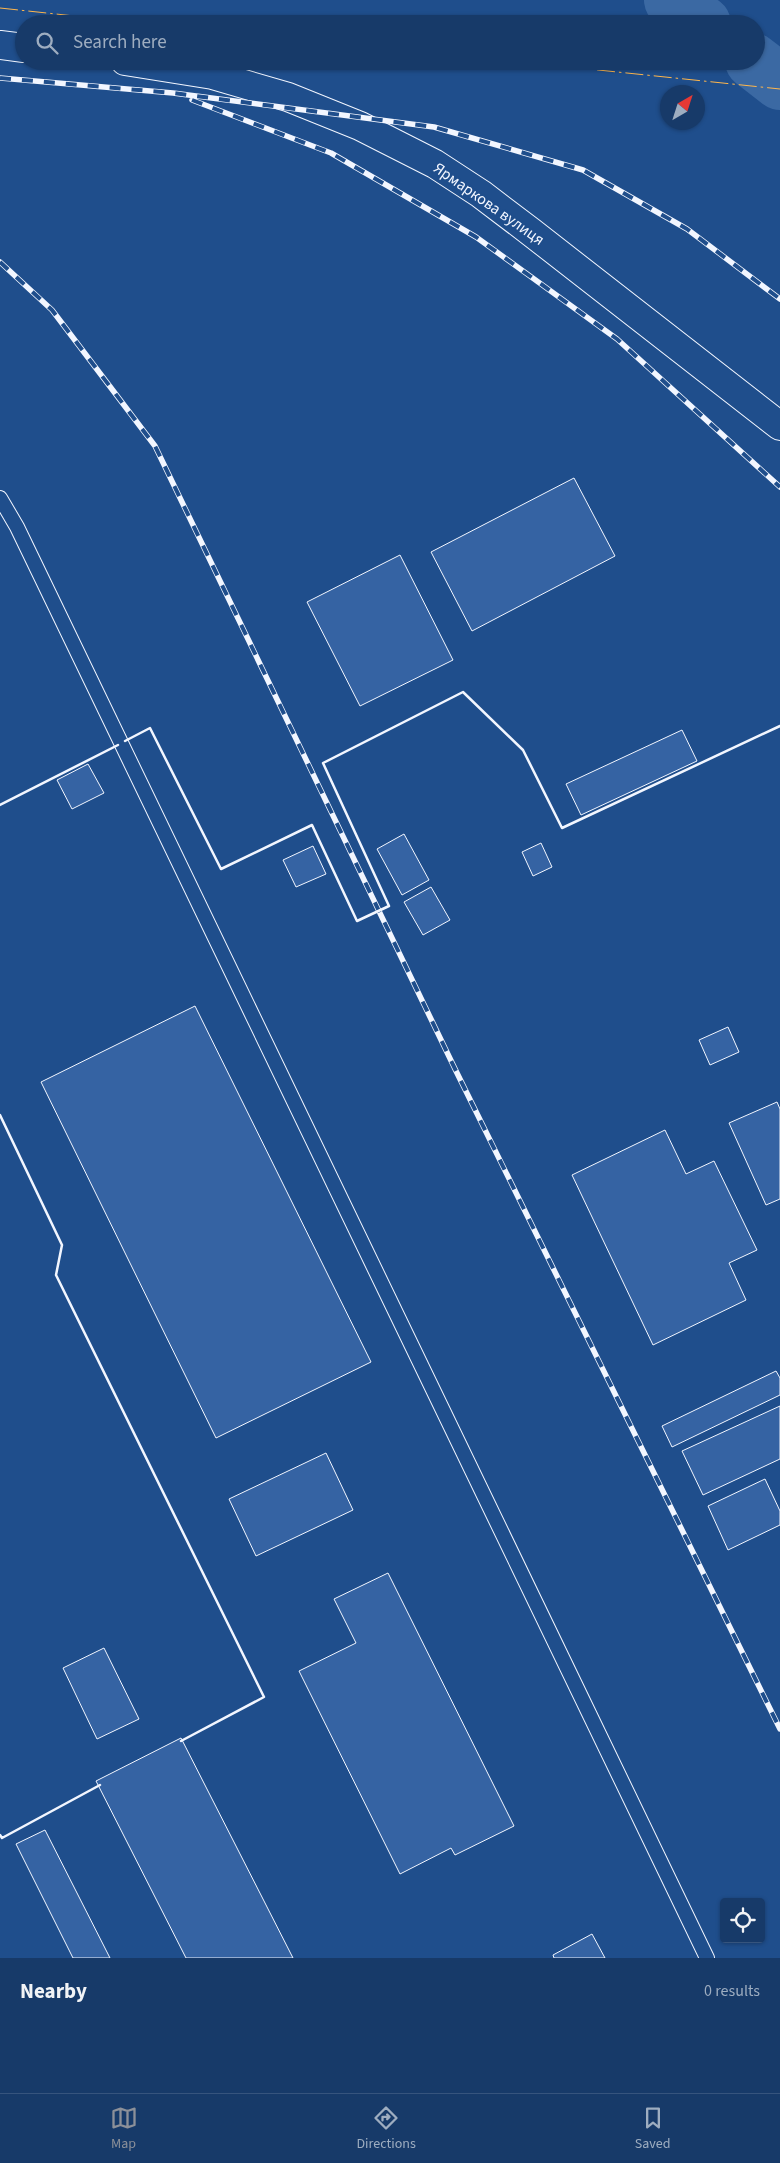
<!DOCTYPE html>
<meta charset="utf-8">
<style>
:root{--surface:#173a69;--page:#244571;--text:#f1f3f6;--muted:#9eadc0;--line:#36547d;--accent:#8c9099}
body{margin:0;font-family:"Source Sans 3",sans-serif;background:var(--page);color:var(--text)}
.controls{position:absolute;right:15px;bottom:15px;display:grid;overflow:hidden;border-radius:5px;box-shadow:0 1px 4px #0004}
.controls button{width:45px;height:45px;display:grid;place-items:center;padding:0;border:0;border-bottom:1px solid var(--line);background:var(--surface);color:var(--text);font:25px sans-serif}
.compass{position:absolute;left:660px;top:85px;width:45px;height:45px;border-radius:50%;background:var(--surface);box-shadow:0 1px 4px #0004;rotate:39deg}
.list{margin:0;padding:0;list-style:none}
h2{display:flex;justify-content:space-between;align-items:center;height:65px;margin:0;padding:0 20px;font-size:21px}
h2 small{font-size:16px;font-weight:400;color:var(--muted)}
.icon{flex:none;width:28px;height:28px;fill:none;stroke:currentColor;stroke-width:2;stroke-linecap:round;stroke-linejoin:round}
.map{position:relative;flex:none;width:780px;height:1958px;overflow:hidden}
.search{position:absolute;background:var(--surface);box-shadow:0 1px 4px #0004;left:15px;right:15px;top:15px;height:55px;display:flex;align-items:center;gap:12px;box-sizing:border-box;padding:0 18px;border-radius:28px;color:var(--muted);font-size:19px}
.sheet{height:135px;background:var(--surface)}
nav{display:flex;justify-content:space-around;align-items:center;box-sizing:border-box;height:70px;border-top:1px solid var(--line);background:var(--surface);font-size:14px;color:var(--muted)}
nav a{display:grid;justify-items:center;gap:2px}
nav .on{color:var(--accent)}
.map>svg:first-child{display:block}
</style>
<div class="map">
<svg width="780" height="1958" viewBox="0 0 780 1958">
<rect width="100%" height="100%" fill="#1f4e8c"/>
<g fill="none" stroke-linecap="round" stroke-linejoin="round">
<!-- river -->
<path stroke="#3b69a3" stroke-width="56" d="M672,0l31,24
M753,61l27,21"/>
</g>
<!-- building -->
<path fill="#3563a3" stroke="#f2f6ff" d="M574,478l41,78 -143,75 -41,-79z
M400,555l53,105 -93,46 -53,-104z
M682,730l15,31 -116,54 -15,-31z
M88,764l16,29 -32,16 -15,-29z
M404,834l25,46 -27,15 -25,-46z
M541,843l11,24 -19,9 -11,-24z
M313,846l13,28 -30,13 -13,-27z
M431,887l19,33 -27,15 -19,-33z
M195,1006l176,356 -155,76 -175,-356z
M728,1027l11,25 -29,13 -11,-25z
M777,1102l3,7v90l-14,6 -37,-82z
M665,1130l21,44 28,-13 43,89 -28,13 17,37 -93,45 -81,-170z
M776,1371l4,7v17l-108,52 -10,-21z
M780,1406v53l-77,36 -21,-44z
M326,1453l27,57 -97,46 -27,-57z
M765,1479l15,32v14l-52,25 -20,-44z
M388,1573l126,253 -59,29 -4,-7 -51,26 -101,-203 57,-28 -22,-44z
M104,1648l35,71 -42,20 -34,-71z
M181,1738l112,220h-107l-90,-177z
M45,1830l65,128h-37l-57,-114z
M592,1934l13,24h-51l-1,-3z"/>
<g fill="none" stroke-linecap="round" stroke-linejoin="round">
<!-- lane casing -->
<g stroke="#f2f6ff" stroke-width="16">
<path id="lane" d="M0,498l17,29 690,1431"/>
</g>
<!-- secondary casing -->
<g stroke="#f2f6ff" stroke-width="30">
<path id="secondary" d="M0,45l24,3
M125,61l88,14 75,22 72,29 75,38 46,30 50,38 249,194"/>
</g>
<!-- lane -->
<use href="#lane" stroke="#1f4e8c" stroke-width="14"/>
<!-- secondary -->
<use href="#secondary" stroke="#1f4e8c" stroke-width="28"/>
<!-- rail casing -->
<g stroke="#f2f6ff" stroke-width="5.5">
<path id="rail" d="M0,78l173,15 261,34 149,43 104,59 93,70
M192,100l139,53 145,84 141,102 163,148
M0,262l52,48 103,136 302,627 323,656"/>
</g>
<!-- rail -->
<use href="#rail" stroke="#1f4e8c" stroke-width="4" stroke-dasharray="11" stroke-linecap="butt"/>
<!-- wall -->
<path stroke="#f2f6ff" stroke-width="2.5" d="M125,741l25,-13 71,141 91,-44 45,96 32,-15 -66,-143 140,-71 60,58 39,78 218,-102
M0,805l118,-60
M0,1115l62,130 -6,30 208,422 -83,44
M0,1835l2,3 98,-53"/>
<!-- power -->
<path stroke="#ffb74d" stroke-width="1" stroke-dasharray="18 4 2.5 4" stroke-linecap="butt" d="M0,8l149,16
M512,61l268,28"/>
</g>
<g text-anchor="middle" dominant-baseline="central" stroke-width="4" stroke-linejoin="round" paint-order="stroke">
<!-- street labels -->
<g font-size="16" fill="#f2f6ff" stroke="#1f4e8c">
<text transform="translate(489 204) rotate(35)">Ярмаркова вулиця</text>
</g>
</g>
</svg>
<div class="controls">
<button><svg class="icon" aria-label="locate" viewBox="0 0 24 24"><circle cx="12" cy="12" r="6"/><path d="M12 2v4M12 18v4M2 12h4M18 12h4"/></svg></button>
</div>
<svg class="compass" viewBox="-18 -18 36 36"><path d="M0-13l5 13h-10z" fill="#e53935"/><path d="M0 13l5-13h-10z" fill="#9eadc0"/></svg>
<div class="search"><svg class="icon" aria-label="search" viewBox="0 0 24 24"><circle cx="10" cy="10" r="6"/><path d="M15 15l6 6"/></svg>Search here</div>
</div>
<section class="sheet">
<h2>Nearby<small>0 results</small></h2>
<ul class="list">
</ul>
</section>
<nav>
<a class="on"><svg class="icon" aria-label="map" viewBox="0 0 24 24"><path d="M3 6l6-2 6 2 6-2v14l-6 2-6-2-6 2zM9 4v14M15 6v14"/></svg>Map</a>
<a><svg class="icon" aria-label="directions" viewBox="0 0 24 24"><path d="M12 3l9 9-9 9-9-9zM9 14v-3h6M13 9l2 2-2 2"/></svg>Directions</a>
<a><svg class="icon" aria-label="saved" viewBox="0 0 24 24"><path d="M7 4h10v16l-5-4-5 4z"/></svg>Saved</a>
</nav>
